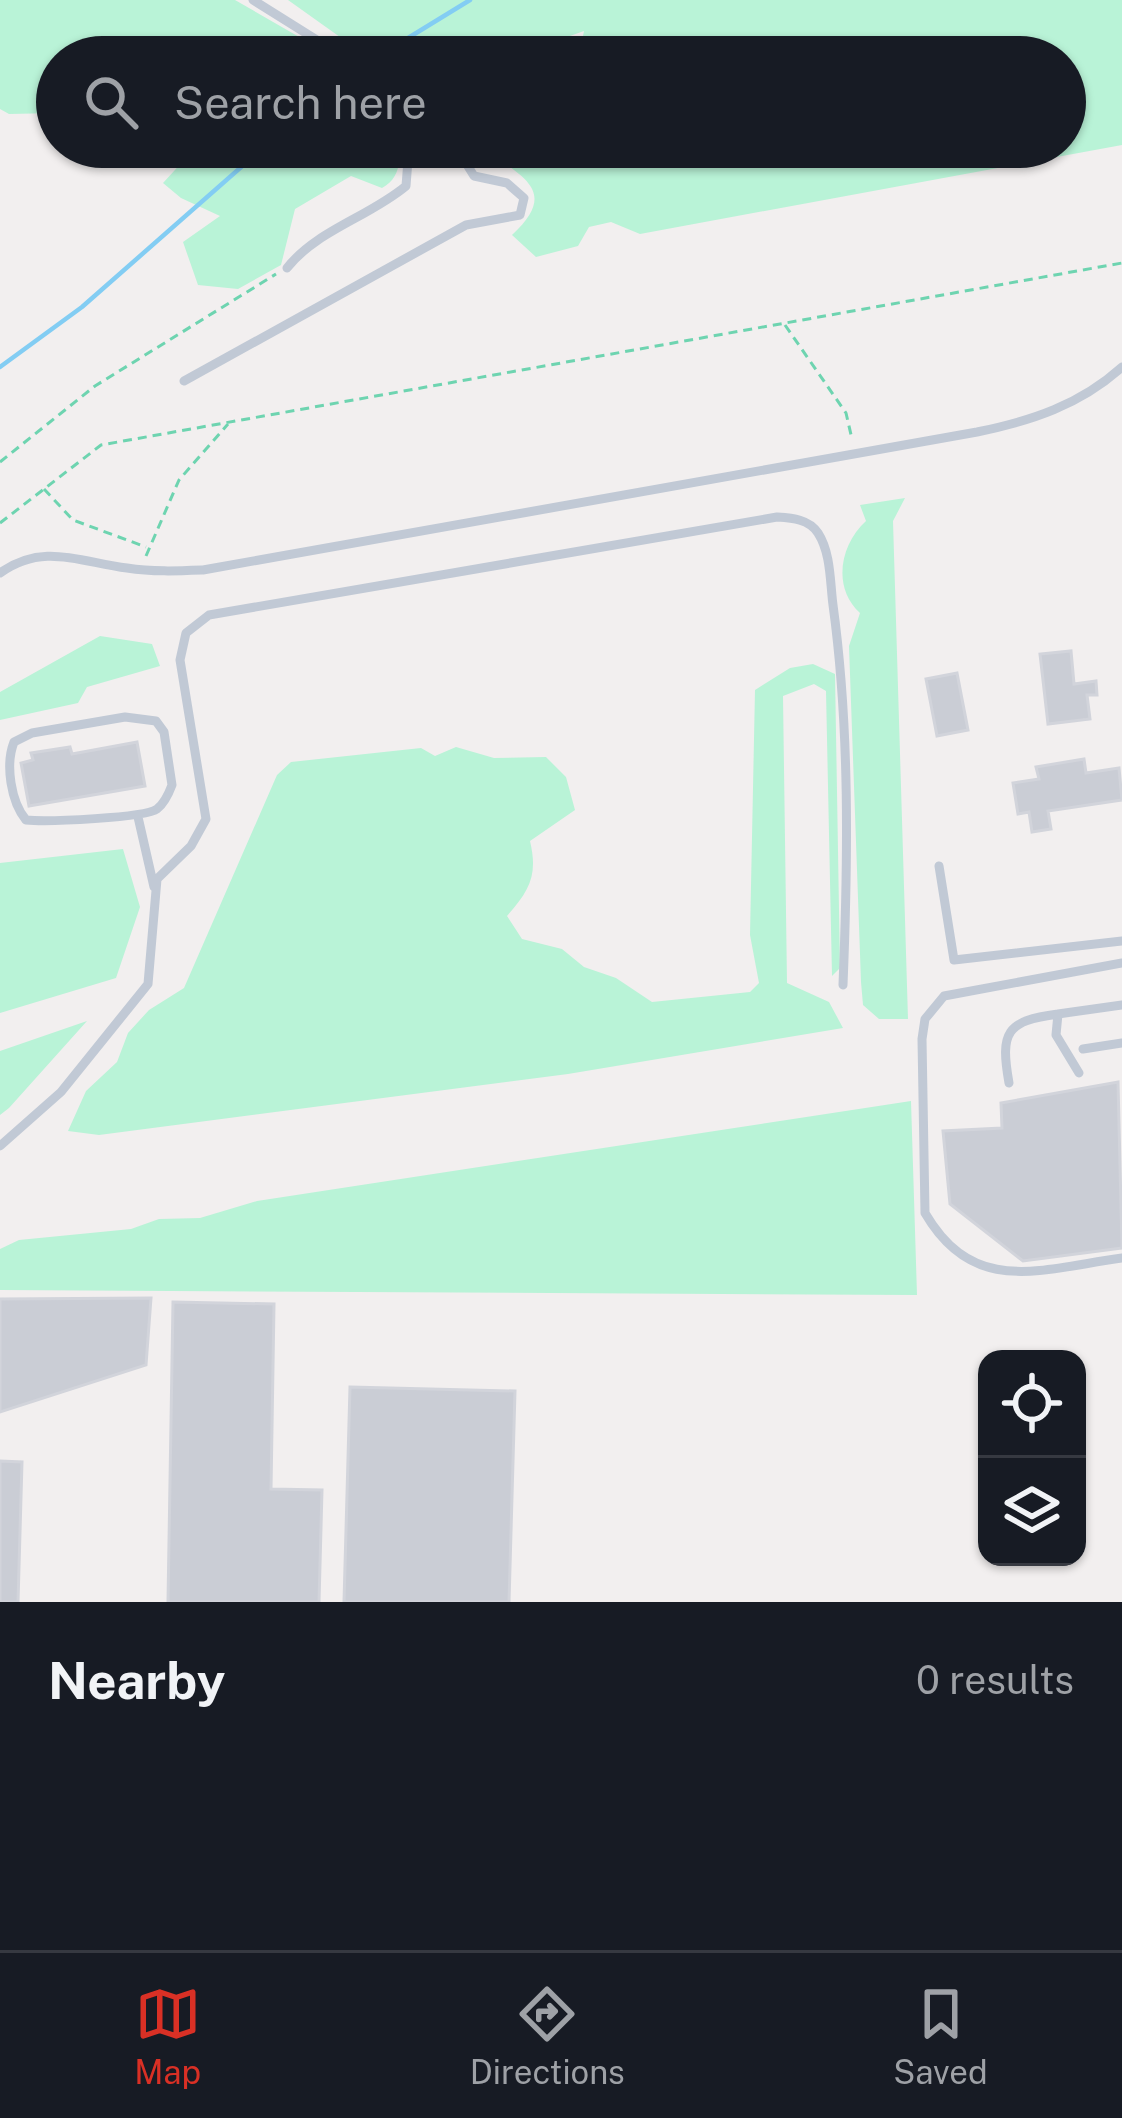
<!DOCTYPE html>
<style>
:root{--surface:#171b24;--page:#20242c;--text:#f1f3f6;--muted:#9ea1a6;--line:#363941;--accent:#d93025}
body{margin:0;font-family:"Public Sans",sans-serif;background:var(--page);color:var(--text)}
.controls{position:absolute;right:36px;bottom:36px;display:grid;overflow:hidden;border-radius:24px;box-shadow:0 3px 9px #0004}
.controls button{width:108px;height:108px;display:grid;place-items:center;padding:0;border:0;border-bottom:3px solid var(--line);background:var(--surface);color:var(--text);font:60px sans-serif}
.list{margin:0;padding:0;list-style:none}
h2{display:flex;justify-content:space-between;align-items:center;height:156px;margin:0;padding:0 48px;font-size:51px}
h2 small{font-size:39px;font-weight:400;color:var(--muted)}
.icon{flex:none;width:66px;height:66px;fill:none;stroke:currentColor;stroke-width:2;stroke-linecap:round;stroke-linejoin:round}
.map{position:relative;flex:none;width:1122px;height:1602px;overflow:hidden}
.search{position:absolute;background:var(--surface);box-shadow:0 3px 9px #0004;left:36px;right:36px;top:36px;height:132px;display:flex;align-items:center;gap:30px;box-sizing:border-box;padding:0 42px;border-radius:66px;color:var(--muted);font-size:45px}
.sheet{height:348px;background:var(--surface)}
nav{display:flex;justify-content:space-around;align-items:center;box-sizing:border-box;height:168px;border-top:3px solid var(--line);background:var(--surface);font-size:33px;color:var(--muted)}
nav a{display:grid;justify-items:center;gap:6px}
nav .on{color:var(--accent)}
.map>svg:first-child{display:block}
</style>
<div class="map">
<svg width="1122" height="1602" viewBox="0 0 1122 1602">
<rect width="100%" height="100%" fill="#f2efef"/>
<!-- green -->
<path fill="#b9f3d7" d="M0,0h235l99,57h-277v56l-48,1 -9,-5z
M288,0h834v145l-482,89 -29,-12 -22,5 -11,19 -42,11 -24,-22c50,-46 6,-59 -29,-88h582v-90h-514l30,-11 3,-15 -73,26h-143z
M184,147h212c6,17 2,32 -14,41l-31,-12 -56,33 -14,56 -43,24 -40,-4 -15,-43 37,-26 -39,-18 -18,-15 22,-24z
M905,498l-12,23 15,498h-29l-16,-14 -2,-23 -12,-336 11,-33c-28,-26 -20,-68 6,-92l-6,-16z
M100,636l52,8 8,22 -73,21 -9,16 -78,17v-28z
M813,664l22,10 5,294 -8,8 -6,-285 -12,-7 -31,12 4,287 42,19 14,26 -275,46 -469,61 -31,-4 18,-40 31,-29 11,-29 21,-23 35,-22 93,-213 14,-13 130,-14 14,8 21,-9 38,11 52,-1 20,20 9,33 -45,31c8,34 0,49 -23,75l15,23 40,10 22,18 32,11 36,24 98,-10 9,-9 -9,-48 5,-245 35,-22z
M123,849l17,58 -24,71 -116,35v-150z
M87,1021l-78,87 -9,7v-64z
M911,1101l6,194 -917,-5v-41l19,-9 112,-11 28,-10 41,-1 57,-17z"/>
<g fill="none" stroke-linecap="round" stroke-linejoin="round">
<!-- stream -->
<path stroke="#83cdf3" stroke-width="4.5" d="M377,57l93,-57
M0,367l82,-60 182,-160"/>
</g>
<!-- building -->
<path fill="#cacdd5" stroke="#d2d4db" stroke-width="3" d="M1071,651l3,33 22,-3 1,14h-10l3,24 -42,5 -8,-70z
M957,673l11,57 -31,6 -11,-57z
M137,742l8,44 -116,20 -8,-43 12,-3 -2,-7 39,-6 2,7z
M1084,759l2,14 33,-5 3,32 -74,11 3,18 -19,3 -3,-20 -11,2 -5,-31 26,-4 -3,-12z
M1118,1082l4,166 -99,13 -73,-57 -7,-73 59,-3 -1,-25z
M151,1298l-5,67 -146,47v-113z
M173,1302l101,2 -3,185 51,1 -3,112h-151z
M350,1387l165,4 -6,211h-165z
M0,1461l22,1 -4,140h-18z"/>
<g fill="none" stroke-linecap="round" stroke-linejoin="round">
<!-- path -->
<path stroke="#6ed4b0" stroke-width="3" stroke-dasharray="9 6" stroke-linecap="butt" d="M785,325l61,88 6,26
M0,462l95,-76 181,-112
M44,489l29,31 73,27
M0,523l101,-78 1021,-182
M146,556l33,-76 49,-56"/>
<!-- lane -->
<path stroke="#c1c9d5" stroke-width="9" d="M253,0l91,57
M287,268c30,-38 82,-51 119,-82l3,-39
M184,381l282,-156 54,-10 4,-17 -17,-15 -33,-7 -18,-29
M0,573c43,-31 80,-11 127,-5 26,4 50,3 76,2l774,-138c54,-11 103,-27 145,-65
M125,717l31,4 8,11 8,53c-3,8 -7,18 -15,24 -12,9 -110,13 -131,11 -15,-18 -21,-55 -12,-78l18,-9z
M138,817l16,70
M939,866l15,94 168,-19
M1122,963l-178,33 -19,23 -3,20 3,174c49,84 116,56 197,45
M1083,1049l39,-6
M1079,1073l-23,-38 2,-21 64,-9
M1009,1083c-9,-51 -3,-62 49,-69
M0,1146l61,-54 87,-108 9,-105 34,-33 15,-27 -26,-159 6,-27 23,-18 568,-98c15,1 32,2 41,16 13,20 12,49 15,72 17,125 15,254 10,380"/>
</g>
</svg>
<div class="controls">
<button><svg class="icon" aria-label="locate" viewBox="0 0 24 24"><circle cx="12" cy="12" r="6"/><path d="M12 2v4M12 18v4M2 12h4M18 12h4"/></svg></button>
<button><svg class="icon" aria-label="layers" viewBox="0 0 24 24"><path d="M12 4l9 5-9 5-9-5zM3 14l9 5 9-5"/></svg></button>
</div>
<div class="search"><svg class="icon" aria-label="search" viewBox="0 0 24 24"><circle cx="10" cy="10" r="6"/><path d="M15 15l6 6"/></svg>Search here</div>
</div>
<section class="sheet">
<h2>Nearby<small>0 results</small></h2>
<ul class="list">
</ul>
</section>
<nav>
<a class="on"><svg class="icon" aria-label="map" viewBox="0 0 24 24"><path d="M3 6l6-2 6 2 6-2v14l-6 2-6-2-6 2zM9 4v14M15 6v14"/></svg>Map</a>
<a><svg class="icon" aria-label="directions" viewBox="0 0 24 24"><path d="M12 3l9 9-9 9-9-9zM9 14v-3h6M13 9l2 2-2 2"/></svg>Directions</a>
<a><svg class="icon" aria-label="saved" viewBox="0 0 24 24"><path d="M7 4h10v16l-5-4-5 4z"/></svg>Saved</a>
</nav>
